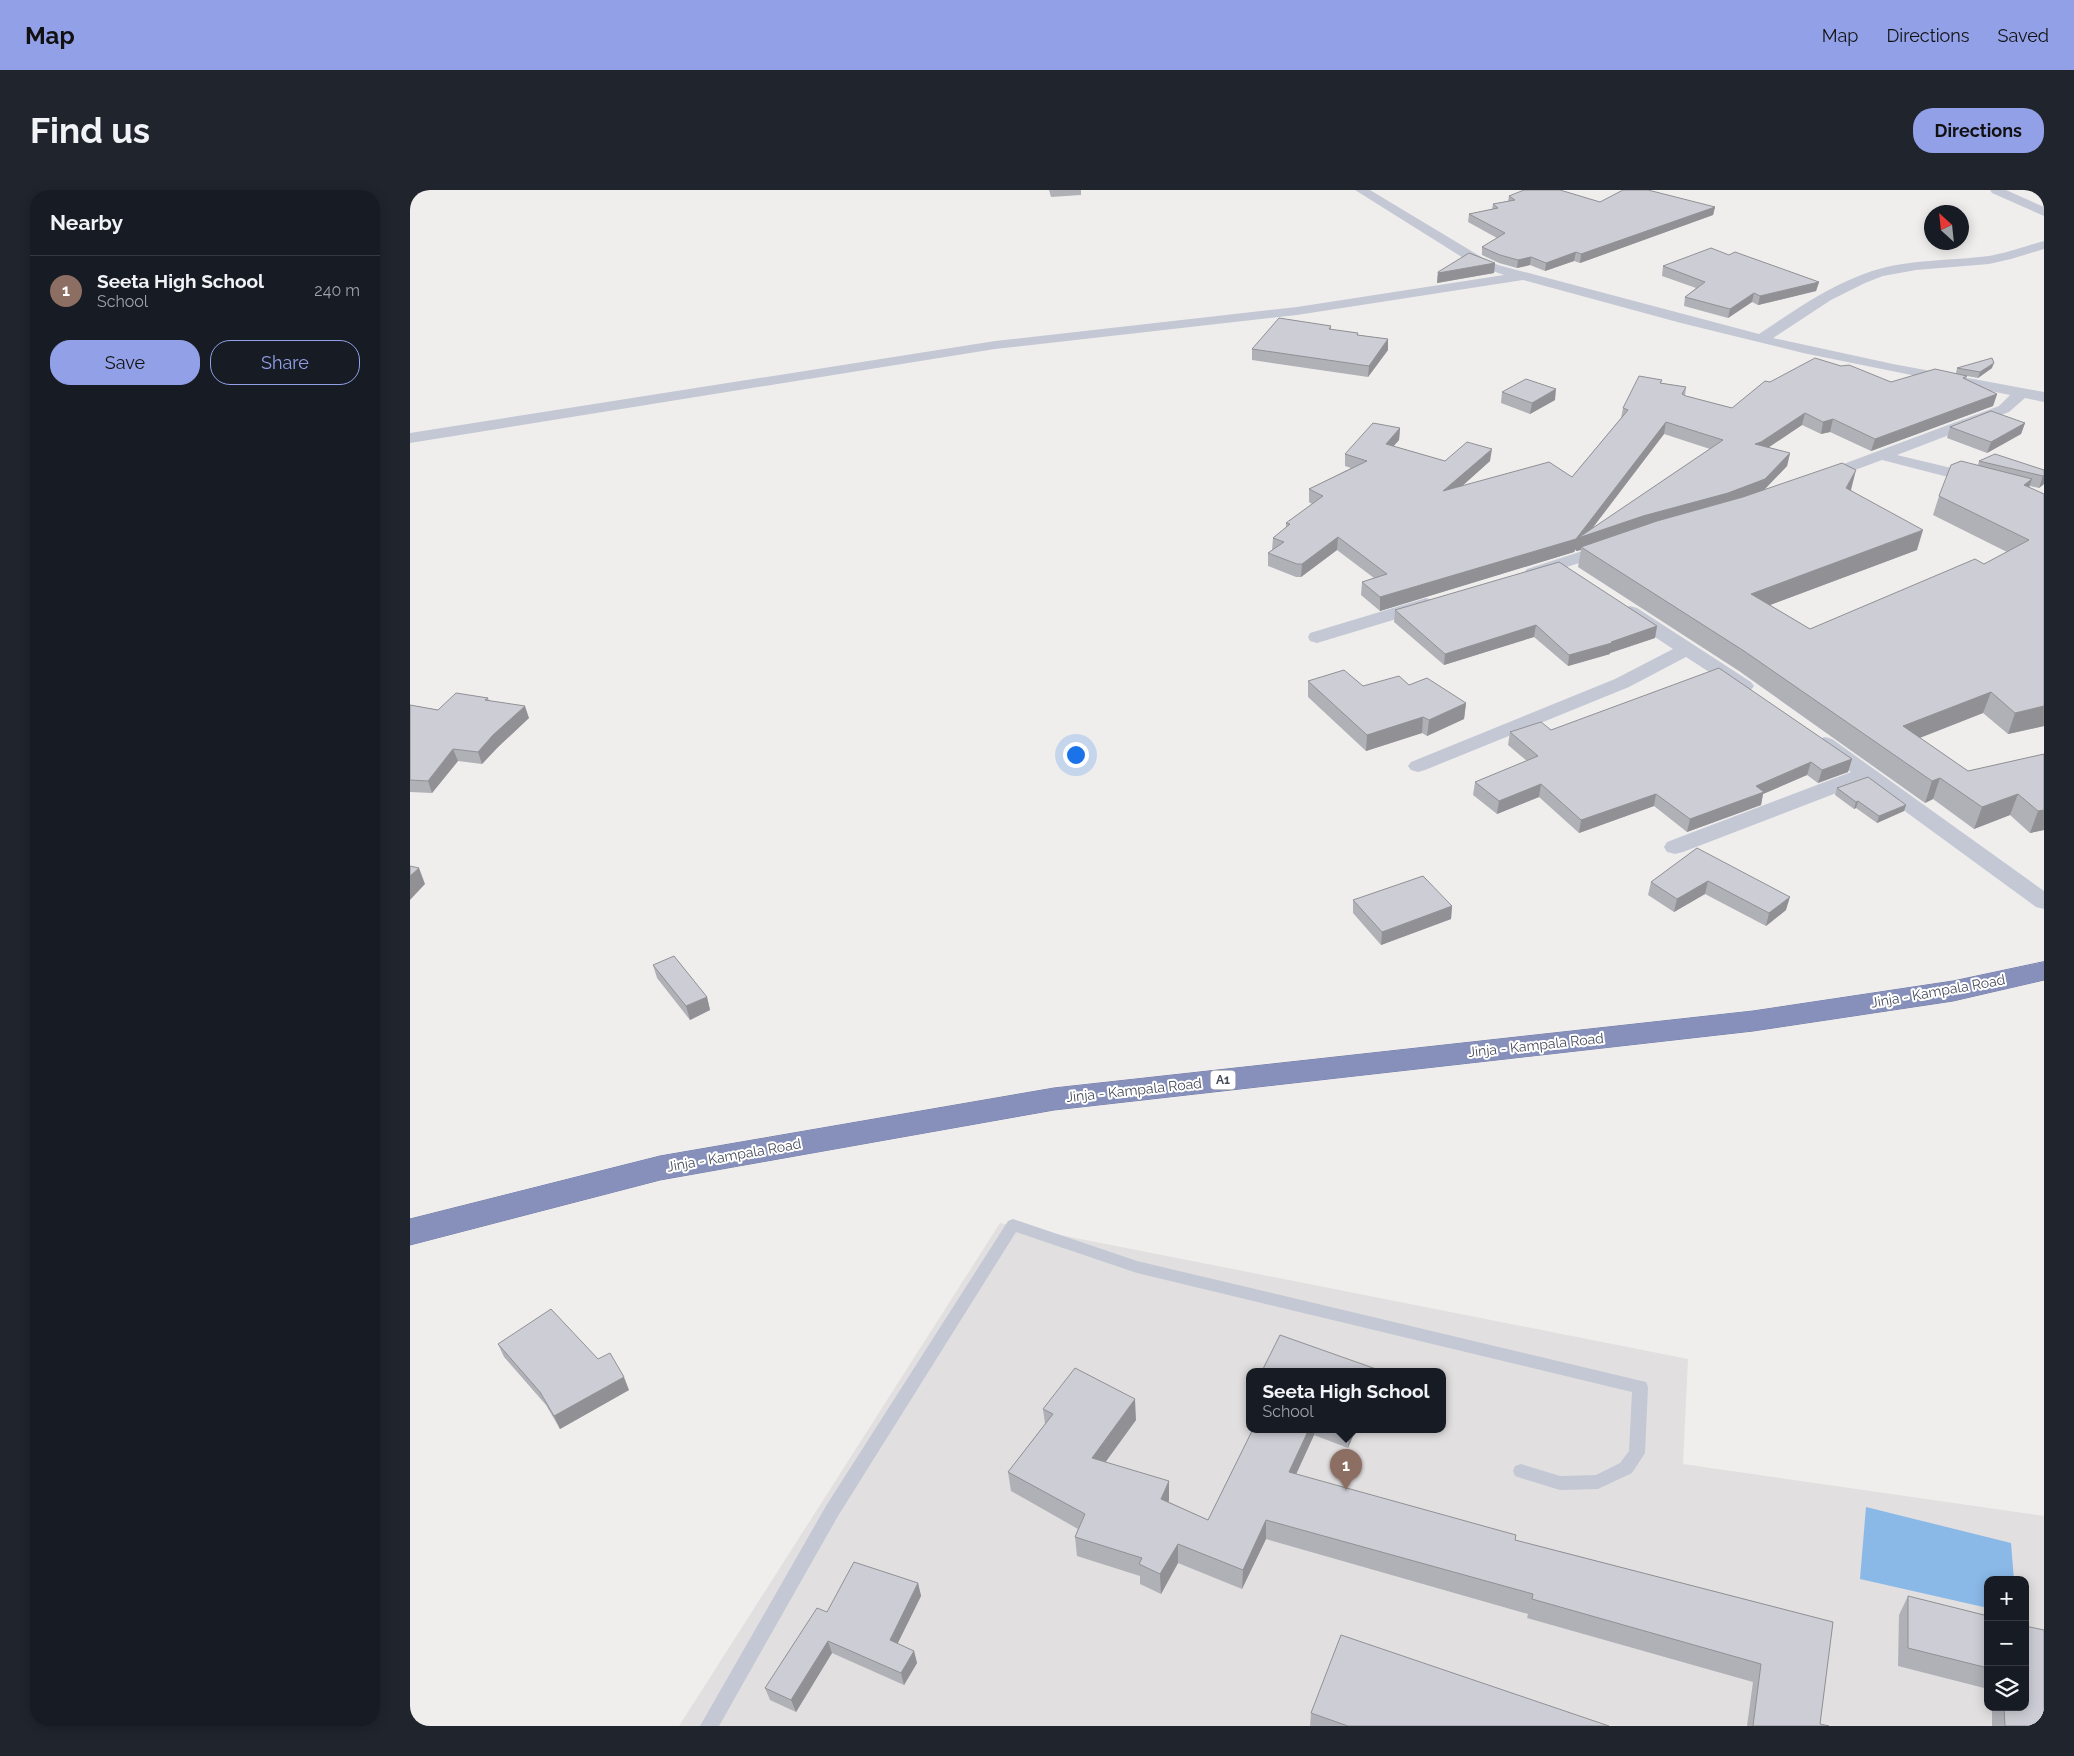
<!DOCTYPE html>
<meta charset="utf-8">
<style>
:root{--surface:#171b24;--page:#20242c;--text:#f1f3f6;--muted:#9ea1a6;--line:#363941;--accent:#92a0e8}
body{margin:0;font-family:Raleway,sans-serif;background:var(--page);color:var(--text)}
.controls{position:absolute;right:15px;bottom:15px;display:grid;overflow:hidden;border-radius:10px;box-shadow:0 2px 12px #0003}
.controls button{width:45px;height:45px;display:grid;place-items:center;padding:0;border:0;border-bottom:1px solid var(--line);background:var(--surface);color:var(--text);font:25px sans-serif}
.compass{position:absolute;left:1514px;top:15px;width:45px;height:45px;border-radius:50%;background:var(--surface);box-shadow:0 2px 12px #0003;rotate:333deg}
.you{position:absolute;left:665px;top:564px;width:18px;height:18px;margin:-12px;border:4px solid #fff;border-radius:50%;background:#1a73e8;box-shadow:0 0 0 8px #1a73e833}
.badge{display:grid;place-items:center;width:32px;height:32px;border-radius:50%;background:var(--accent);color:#fff;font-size:16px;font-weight:700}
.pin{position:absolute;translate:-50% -41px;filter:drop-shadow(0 1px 2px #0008)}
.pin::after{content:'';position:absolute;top:26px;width:18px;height:15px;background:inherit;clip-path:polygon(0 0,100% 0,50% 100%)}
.popup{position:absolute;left:836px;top:1178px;width:200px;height:65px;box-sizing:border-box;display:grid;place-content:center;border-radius:10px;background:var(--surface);filter:drop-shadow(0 1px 4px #0005);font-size:16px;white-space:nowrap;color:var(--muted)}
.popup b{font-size:19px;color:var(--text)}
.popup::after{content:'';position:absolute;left:50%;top:100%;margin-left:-10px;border:10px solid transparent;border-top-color:var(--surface)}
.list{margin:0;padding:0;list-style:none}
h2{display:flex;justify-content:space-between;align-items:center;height:65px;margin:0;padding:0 20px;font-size:21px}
h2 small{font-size:16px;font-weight:400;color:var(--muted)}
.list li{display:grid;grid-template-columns:32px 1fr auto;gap:15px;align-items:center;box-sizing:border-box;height:70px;padding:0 20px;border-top:1px solid var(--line)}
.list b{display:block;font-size:19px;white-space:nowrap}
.list p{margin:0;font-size:16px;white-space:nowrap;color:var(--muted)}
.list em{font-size:16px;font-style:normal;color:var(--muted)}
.actions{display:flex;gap:10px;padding:15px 20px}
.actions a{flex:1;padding:11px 0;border:1px solid var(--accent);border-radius:20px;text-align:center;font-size:18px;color:var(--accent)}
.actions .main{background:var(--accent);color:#111}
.icon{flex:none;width:28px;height:28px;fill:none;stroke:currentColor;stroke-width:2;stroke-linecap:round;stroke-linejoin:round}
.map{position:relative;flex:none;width:1634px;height:1536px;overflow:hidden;border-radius:20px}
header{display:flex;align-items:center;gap:30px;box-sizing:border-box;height:70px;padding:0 25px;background:var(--accent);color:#111}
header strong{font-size:24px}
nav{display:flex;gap:28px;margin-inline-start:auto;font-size:18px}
.intro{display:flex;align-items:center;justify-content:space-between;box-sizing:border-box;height:120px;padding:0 30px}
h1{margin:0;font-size:35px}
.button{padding:12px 22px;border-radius:20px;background:var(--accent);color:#111;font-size:18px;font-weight:700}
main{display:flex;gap:30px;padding:0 30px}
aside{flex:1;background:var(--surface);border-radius:20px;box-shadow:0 2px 12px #0003}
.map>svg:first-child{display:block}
</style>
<header>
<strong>Map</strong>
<nav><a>Map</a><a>Directions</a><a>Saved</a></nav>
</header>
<div class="intro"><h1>Find us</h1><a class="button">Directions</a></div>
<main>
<aside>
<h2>Nearby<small></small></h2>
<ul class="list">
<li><span class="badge" style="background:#8d6e63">1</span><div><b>Seeta High School</b><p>School</p></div><em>240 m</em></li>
</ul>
<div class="actions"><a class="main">Save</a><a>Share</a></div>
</aside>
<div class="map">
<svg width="1634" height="1536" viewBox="0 0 1634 1536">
<rect width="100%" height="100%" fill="#f0eeed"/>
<!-- education -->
<path fill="#e1dfdf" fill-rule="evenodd" d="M590,1033l688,136 -5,105 361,52v210h-1365zM840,1181h192v58h-192zM1578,1390h37v127h-37z"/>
<!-- water -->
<path fill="#8ab9e8" d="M1456,1317l145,36 3,37h-26v28l-128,-29z"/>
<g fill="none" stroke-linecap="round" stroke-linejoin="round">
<!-- highway casing -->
<g stroke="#717ba6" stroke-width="1">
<path id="highway" d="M1634,772v18l-91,21 -200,30 -699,79 -394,70 -250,65v-26l250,-63 394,-68 699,-77 200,-30z"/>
</g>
<!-- lane -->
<path fill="#c4c8d4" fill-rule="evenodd" d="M603,1029l124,42 509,121 2,5 -3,66 -13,20 -34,16 -38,1 -39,-12 -6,-2 -2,-5 2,-5 6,-2 39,12 36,-1 24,-12 9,-12 3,-59 -495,-119 -121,-41 -178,284 -119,210h-19l126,-220 182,-285z"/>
<!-- street -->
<path fill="#c4c8d4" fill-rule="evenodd" d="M945,0h15l113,68 15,7 261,69c36,-24 71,-49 113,-63 38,-12 78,-10 117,-15 19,-3 36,-10 55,-15v8l-33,10 -22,5 -73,6 -33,6 -18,7 -34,17 -58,38 120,26 151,28v10l-19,-4 -16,14 -112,43 88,21 2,4 -2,4 -6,1 -97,-25 -62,23 -6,-2 -2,-3 2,-3 185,-69 11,-11 -207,-42 -122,-30 -158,-43 -226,35 -302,34 -585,94v-10l585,-92 302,-34 207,-32 -31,-11z
M1580,0h16l38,17v9l-52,-23z
M1200,352l6,1 3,4 -3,4 -83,27 -6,-1 -3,-4 3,-4z
M1016,408l7,2 2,4 -2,4 -116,35 -7,-2 -2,-4 2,-4z
M1220,416l7,2 114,74 3,4 -3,4 -7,2 -7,-2 -51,-33 -57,30 -204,83 -7,2 -7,-2 -3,-4 3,-4 204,-83 58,-30 -50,-33 -2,-4 2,-4z
M1415,547l7,2 212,152v18l-8,-2 -171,-125 -182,70 -8,2 -8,-2 -3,-5 3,-5 184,-70 -33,-25 -3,-4 3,-4z"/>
<!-- highway -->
<use href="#highway" fill="#8690bb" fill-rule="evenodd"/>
</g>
<!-- wall -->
<path fill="#b0b1b7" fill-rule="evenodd" d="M639,0h32v5l-30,2z
M1099,6l91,6 115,5 -2,8 -133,48 -6,-2 -29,10 -15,-6 -13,3 -18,-5 -17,-8v-8l15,-9 -29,-16 1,-8 23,-5 1,-5 15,-3z
M1319,65l90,27 -3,9 -58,14 -6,-3 -24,16 -44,-12 1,-9 11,-9 -34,-12 1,-10z
M1085,73l-1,10 -57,10v-1l1,-10z
M921,136v4l27,3v2l30,4v11l-20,27 -116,-17v-11z
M1431,176l50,16 65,-9 1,-5h35l-14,10 -11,-2 -1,3 31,15 -4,12 -122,45 -41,-19 -9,2 -19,-9 -34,22 22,6 -3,13 -23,24h87l66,60 -147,55 40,24 174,-65 23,-12 -74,-37 6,-19 39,-31 1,-4 65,9v14l-5,4 -9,-2 -1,1 15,7v232l-36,8 -25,-21 -63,25 48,33 76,-17v76l-14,3 -20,-18 -36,14 -41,-30 -8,4 -186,-132 -161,-104 3,-17 -5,1v-2l-2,3 -194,59 -19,-16 1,-13 12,-4 -37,-28 -36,27h-5l-28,-11v-13l4,-3 1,-12 13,-10v-5l26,-19 -3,-2v-13l42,-21 -6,-2v-12l55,-26 -1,12 -6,6 52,15h45l-28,25 110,-9 49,-59 2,-10 39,-28 -1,3 25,4 -1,9h1l46,12 38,-26zM1254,244l46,15 -118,80z
M1092,202l53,8 -25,14 -29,-11z
M1615,233l-4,11 -34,19 -40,-15 3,-11z
M985,420l262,16 -2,12 -45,15v1l-42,12 -34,-29 -90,28 -50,-43z
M898,491l55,5 46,-1 57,18 -2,16 -37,17 -5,-3 -56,18 -58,-54z
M78,508l1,2 40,18 -31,29 -16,17 -24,-3 -26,32 -22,-1v-87l28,5z
M1141,540l301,29 -4,13 -30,11 -11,-8 -44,19 -2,11 -74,27 -33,-26 -75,27 -40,-36 -42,17 -24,-19 2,-13 52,-21 -19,-16 2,-13z
M1427,598l69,17 -2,6 -27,12 -21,-15 -2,1 -19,-14z
M1287,658l89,62 -20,16 -61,-32 -31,18 -26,-17 3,-13z
M943,710l99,6 -1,13 -70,26 -28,-32z
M243,775l54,32 3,13 -20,10 -33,-42z
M88,1154l100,15 31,31 -69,39 -14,-24 -42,-48z
M633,1219l93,11 -31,42 64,38v2l39,18 45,-91h103l-8,19 -34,-13 -18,39 219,66 318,82 -13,102 9,2h-82l6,-44 -226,-64 1,-4 -262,-75 -24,50 -64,-26 -17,31 -21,-10v-8l-63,-20 -2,-19 3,-8 -67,-38 -3,-19 37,-48z
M508,1393l3,13 -24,48 17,7 3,12 -13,22 -72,-32 -36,59 -26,-12 -5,-12 62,-76z
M1498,1406l80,20v73l-90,-23 1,-51z
M1582,1517h33l19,19h-52z
M901,1523l298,13h-299z"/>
<!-- shaded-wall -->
<path fill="#909095" d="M1305,17l-2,8 -133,48 1,-9z
M1166,62l-2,9 -29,10 1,-8z
M1121,67l-1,8 -13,3 1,-8z
M1085,73l-1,10 -57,10 1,-10z
M1409,92l-3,9 -58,14 2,-9z
M1344,103l-2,9 -24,16 2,-9z
M978,149v11l-20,27 1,-11z
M1584,173l-2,5 -14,10 2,-6z
M1146,199l-1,11 -25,14 2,-11z
M1587,204l-4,12 -122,45 4,-12z
M1395,223l-3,12 -43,29 -4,-10z
M1423,229l-3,13 -9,2 2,-12z
M1256,232l-2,12 -77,101 203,-82 -3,13 -24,25 -182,56v3l-5,1v-2l-2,3 -194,59v-14z
M1615,233l-4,11 -34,19 4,-11z
M990,238l-1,12 -14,16 1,-12z
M1082,259l-2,12 -48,43 1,-13z
M1446,280l-5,20 -10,17 5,-19z
M1634,285v9l-5,4 4,-12z
M1622,289l-7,19 -1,-13z
M1513,340l-6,20 -171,64 5,-20z
M928,347l-1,13 -36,27 1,-13z
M1126,435l-2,12 -90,28 1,-11z
M1247,436l-2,12 -45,15v1l-42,12 1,-11z
M1581,502l-8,21 -87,34 7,-21z
M1056,513l-2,16 -37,17 2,-16z
M115,516l4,12 -31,29 -16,17 -4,-12 15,-17z
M1634,516v20l-36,8 7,-21z
M1013,527l-1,16 -56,18 1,-16z
M43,559l5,12 -26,32 -4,-12z
M1442,569l-4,13 -30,11 4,-13z
M1401,572l-4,13 -44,19 -2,11 -74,27 3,-13 66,-33z
M1530,588l-7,21 -8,4 7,-22z
M1131,594l-2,13 -42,17 2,-13z
M1246,604l-2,12 -75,27 2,-13z
M1608,604l-8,21 -36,14 8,-22z
M1448,611l-2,7 -2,1 2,-7z
M1496,615l-2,6 -27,12 2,-7z
M1634,620v20l-14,3 8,-22z
M9,678l6,16 -15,16v-24z
M1298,691l-3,13 -31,18 3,-13z
M1380,707l-4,13 -20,16 3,-13z
M1042,716l-1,13 -70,26 1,-13z
M297,807l3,13 -20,10 -4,-14z
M214,1187l5,13 -69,39 -6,-13z
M725,1209l1,21 -42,58 -2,-20z
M899,1239h6l-1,6 -26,57 1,-20z
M939,1239h7l-8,19z
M759,1291v19l-7,18 -1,-19z
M856,1330v19l-24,50 1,-19z
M768,1354v19l-17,31 -1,-20z
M508,1393l3,13 -28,57 -3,-13z
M418,1451l4,12 -36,59 -5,-12z
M504,1461l3,12 -13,22 -3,-12z"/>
<!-- building -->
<path fill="#cdced5" stroke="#909095" d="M1114,0h36l40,12 23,-12h25l67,17 -134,47 -5,-2 -30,11 -15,-6 -13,3 -18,-5 -18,-8 23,-14 -36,-19 29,-6 -5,-4 22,-4 -6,-4z
M1301,58l18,7 6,-3 84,30 -59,14 -6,-3 -24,16 -45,-12 20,-15 -42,-16z
M1059,63l26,10 -57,10v-1z
M869,128l52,8 -2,3 29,4 -1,2 31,4 -19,27 -117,-17z
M1405,168l26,8 8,-1 42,17 44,-13 32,7 -4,2 34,16 -122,45 -42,-20 -10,3 -18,-9 -44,29 -6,2 35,9 -25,26 -37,14 -85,23 -65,22 145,-98 -57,-18 -90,117 -196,58 -18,-15 25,-8 -49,-37 -36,27h-5l-29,-11 16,-11 -11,-4 17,-14 -4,-1 37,-27 -14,-7 58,-28 -22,-7 28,-31 27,5 -14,16 59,17 22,-19 25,7 -49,42 106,-29 23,15 56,-67 -5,-2 16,-32 23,4 -2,3 26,4 -4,7 4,2 46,12 33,-27 5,1z
M1582,168l2,5 -14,9 -23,-4z
M1116,189l30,10 -24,14 -30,-11z
M1581,221l34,12 -34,19 -41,-15z
M1585,264l49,16v5l-1,1 -64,-15z
M1551,271l71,18 -8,6 20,9v212l-29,7 -24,-21 -88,34 65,45 76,-17v56l-6,1 -20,-17 -36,13 -42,-29 -8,3 -188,-130 -163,-104 76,-26 86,-24 99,-34 14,7 -10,18 77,42 -172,64 59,35 165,-70 9,5 45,-24 -90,-44 12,-31z
M1149,372l98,64 -46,16 1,1 -43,12 -33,-30 -91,29 -50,-44z
M1309,478l133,91 -30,11 -11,-8 -55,24 8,6 -74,27 -34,-25 -75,26 -40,-36 -42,17 -24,-19 63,-26 -28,-24 31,-10 10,8z
M934,480l19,16 36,-10 10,9 18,-7 39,25 -37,17 -6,-3 -56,18 -59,-54z
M46,503l32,5 -3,2 40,6 -32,29 -15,17 -25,-3 -25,32 -18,-1v-75l28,5z
M1458,587l38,28 -27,11 -21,-15 -2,1 -19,-14z
M1287,658l93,49 -21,16 -61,-32 -31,18 -26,-17z
M0,676l9,2 -9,8z
M1013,686l29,30 -70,26 -29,-32z
M264,766l33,41 -21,9 -33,-41z
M141,1119l47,50 12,-6 14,24 -70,39 -14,-24 -42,-48z
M870,1145l96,34 -1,2h-113z
M665,1178l60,31 -43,59 77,23 -8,18 47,21 45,-91h56l-20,43 227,63 -1,5 318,82 -13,102 9,2h-76l8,-62 -229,-65 1,-5 -267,-74 -23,50 -65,-26 -18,30 -21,-10 3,-6 -67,-21 10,-23 -77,-42 45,-58 -10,-5z
M444,1372l64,21 -28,57 24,11 -13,22 -73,-32 -37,59 -26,-12 52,-80 10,4z
M1498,1406l80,20v52l-80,-20z
M1615,1436l19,4v96h-39l-1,-19h21z
M931,1445l268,91h-261l-37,-13z"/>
<g text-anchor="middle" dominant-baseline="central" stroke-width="4" stroke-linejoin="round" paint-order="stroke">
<!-- shield labels -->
<rect fill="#fff" stroke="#7e818c" stroke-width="1" x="800.5" y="880.5" width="25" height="19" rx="4"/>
<g font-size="12" font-weight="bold" fill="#464b5a">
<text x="813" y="890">A1</text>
</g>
<!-- street labels -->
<g font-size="14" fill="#464b5a" stroke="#fff">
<text transform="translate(1528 801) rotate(-10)">Jinja - Kampala Road</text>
<text transform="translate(1126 855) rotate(-6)">Jinja - Kampala Road</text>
<text transform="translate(724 900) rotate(-6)">Jinja - Kampala Road</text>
<text transform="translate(324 965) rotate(-10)">Jinja - Kampala Road</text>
</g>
</g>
</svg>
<div class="controls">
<button>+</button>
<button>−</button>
<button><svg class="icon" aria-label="layers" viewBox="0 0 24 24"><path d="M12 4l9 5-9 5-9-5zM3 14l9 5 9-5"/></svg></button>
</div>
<svg class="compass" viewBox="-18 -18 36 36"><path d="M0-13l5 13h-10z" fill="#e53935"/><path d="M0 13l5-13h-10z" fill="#9ea1a6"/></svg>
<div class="you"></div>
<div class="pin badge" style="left:936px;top:1300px;background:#8d6e63">1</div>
<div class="popup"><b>Seeta High School</b>School</div>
</div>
</main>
